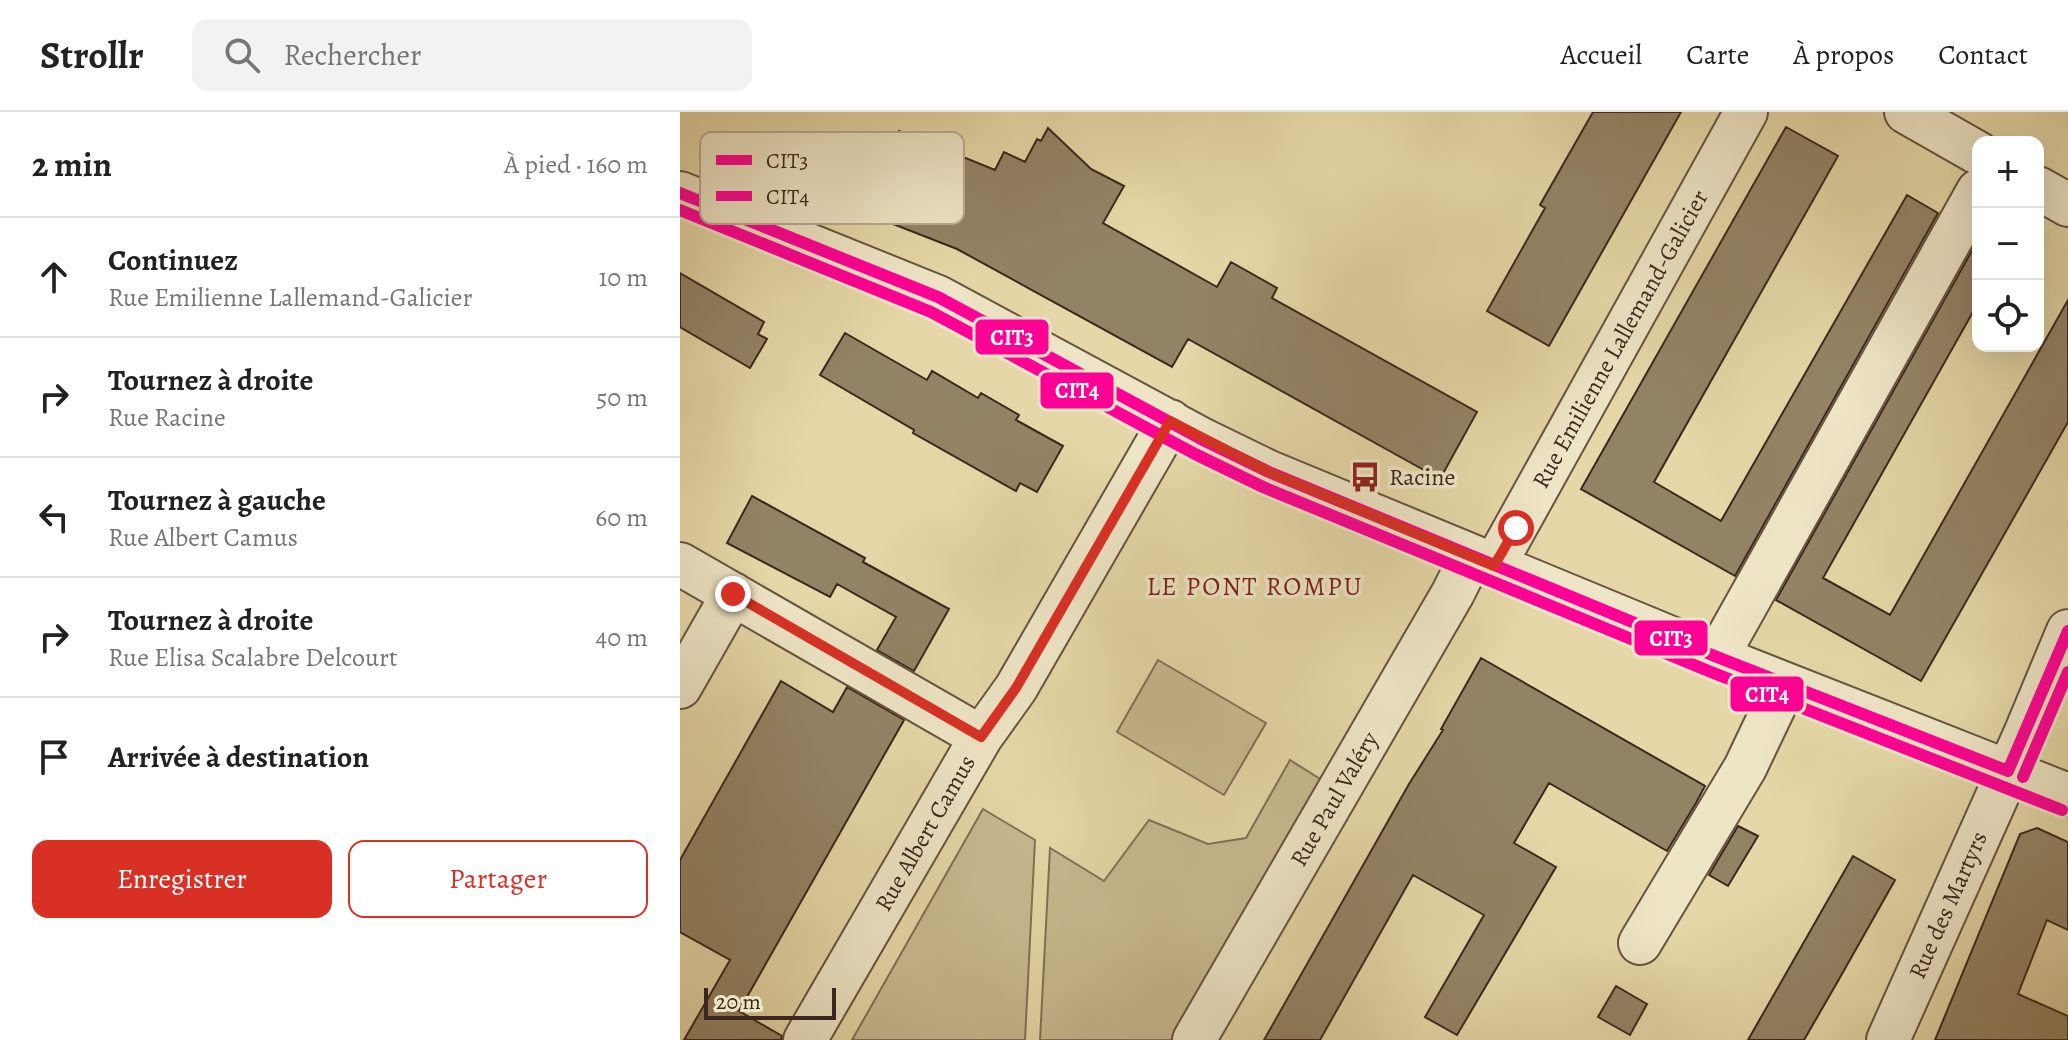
<!DOCTYPE html>
<html lang="fr">
<meta charset="utf-8">
<style>
:root{--surface:#fff;--page:#f2f2f2;--text:#222;--muted:#767676;--line:#e0e0e0;--accent:#d93025}
body{margin:0;font-family:Alegreya,serif;background:var(--page);color:var(--text)}
.controls{position:absolute;right:24px;top:24px;display:grid;overflow:hidden;border-radius:16px;box-shadow:0 8px 32px #0002}
.controls button{width:72px;height:72px;display:grid;place-items:center;padding:0;border:0;border-bottom:2px solid var(--line);background:var(--surface);color:var(--text);font:40px sans-serif}
.scale{position:absolute;left:24px;bottom:20px;width:132px;box-sizing:border-box;padding-left:8px;border:4px solid #3b271e;border-top:0;font-size:22px;line-height:28px;white-space:nowrap;color:#3b271e;-webkit-text-stroke:6px #eee5c6;paint-order:stroke}
.stop{position:absolute;width:24px;height:24px;margin:-18px;border:6px solid #d93025;border-radius:50%;background:#fff}
.stop.end{background:#d93025;border-color:#fff;box-shadow:0 2px 8px #0008}
.list{margin:0;padding:0;list-style:none}
h2{display:flex;justify-content:space-between;align-items:center;height:104px;margin:0;padding:0 32px;font-size:34px}
h2 small{font-size:26px;font-weight:400;color:var(--muted)}
.list li{display:grid;grid-template-columns:52px 1fr auto;gap:24px;align-items:center;box-sizing:border-box;height:120px;padding:0 32px;border-top:2px solid var(--line)}
.list b{display:block;font-size:30px;white-space:nowrap}
.list p{margin:0;font-size:26px;white-space:nowrap;color:var(--muted)}
.list em{font-size:26px;font-style:normal;color:var(--muted)}
.actions{display:flex;gap:16px;padding:24px 32px}
.actions a{flex:1;padding:18px 0;border:2px solid var(--accent);border-radius:16px;text-align:center;font-size:28px;color:var(--accent)}
.actions .main{background:var(--accent);color:#fff}
.icon{flex:none;width:44px;height:44px;fill:none;stroke:currentColor;stroke-width:2;stroke-linecap:round;stroke-linejoin:round}
.map{position:relative;flex:none;width:1388px;height:928px;overflow:hidden}
header{display:flex;align-items:center;gap:48px;box-sizing:border-box;height:112px;padding:0 40px;background:var(--surface);border-bottom:2px solid var(--line)}
header strong{font-size:38px}
nav{display:flex;gap:44px;margin-inline-start:auto;font-size:28px}
.search{width:560px;height:72px;background:var(--page);display:flex;align-items:center;gap:20px;box-sizing:border-box;padding:0 28px;border-radius:16px;color:var(--muted);font-size:30px}
main{display:flex}
aside{flex:1;background:var(--surface)}
.map>svg:first-child{display:block}
</style>
<header>
<strong>Strollr</strong>
<div class="search"><svg class="icon" aria-label="search" viewBox="0 0 24 24"><circle cx="10" cy="10" r="6"/><path d="M15 15l6 6"/></svg>Rechercher</div>
<nav><a>Accueil</a><a>Carte</a><a>À propos</a><a>Contact</a></nav>
</header>
<main>
<aside>
<h2>2 min<small>À pied · 160 m</small></h2>
<ul class="list">
<li><svg class="icon" aria-label="ahead" viewBox="0 0 24 24"><path d="M12 20V5M6 11l6-6 6 6"/></svg><div><b>Continuez</b><p>Rue Emilienne Lallemand-Galicier</p></div><em>10 m</em></li>
<li><svg class="icon" aria-label="right" viewBox="0 0 24 24"><path d="M7 20v-9h11M14 6l5 5-5 5"/></svg><div><b>Tournez à droite</b><p>Rue Racine</p></div><em>50 m</em></li>
<li><svg class="icon" aria-label="left" viewBox="0 0 24 24"><path d="M17 20v-9H6M10 6l-5 5 5 5"/></svg><div><b>Tournez à gauche</b><p>Rue Albert Camus</p></div><em>60 m</em></li>
<li><svg class="icon" aria-label="right" viewBox="0 0 24 24"><path d="M7 20v-9h11M14 6l5 5-5 5"/></svg><div><b>Tournez à droite</b><p>Rue Elisa Scalabre Delcourt</p></div><em>40 m</em></li>
<li><svg class="icon" aria-label="arrive" viewBox="0 0 24 24"><path d="M6 21V4h12l-3 4 3 4H6"/></svg><div><b>Arrivée à destination</b></div></li>
</ul>
<div class="actions"><a class="main">Enregistrer</a><a>Partager</a></div>
</aside>
<div class="map">
<svg width="1388" height="928" viewBox="0 0 1388 928">
<rect width="100%" height="100%" fill="#e5d7a7"/>
<filter id="stains"><feTurbulence type="fractalNoise" baseFrequency=".0025" numOctaves="4"/><feColorMatrix values="0 0 0 0 .2 0 0 0 0 .09 0 0 0 0 .02 0 0 0 .5 -.17"/></filter>
<radialGradient id="worn" r=".72"><stop offset=".6" stop-color="#630" stop-opacity="0"/><stop offset="1" stop-color="#630" stop-opacity=".3"/></radialGradient>
<!-- green -->
<path fill="#c8b990" stroke="#827057" stroke-width="2" d="M478,548l108,63 -42,72 -107,-63z
M610,648l35,22 -151,258h-134l10,-192 54,33 45,-61 59,24 38,-6z
M303,697l52,31 -10,200h-173z"/>
<!-- building -->
<path fill="#938365" stroke="#3b271e" stroke-width="2" d="M913,0h88l-132,234 -62,-35 58,-103 -5,-3z
M1106,15l52,29 -184,326 67,39 186,-326 31,18 -203,363 -154,-87z
M368,16l43,41 33,17 -21,37 114,64 14,-25 46,26 -5,10 205,114 -37,67 -252,-140 -16,28 -215,-118 -151,-59 17,-45 61,26 15,-40 96,39 9,-18 21,10 12,-23 4,2z
M1298,128v63l-155,275 67,37 178,-315v122l-147,259 -145,-81z
M0,161l84,49 -6,12 9,5 -17,29 -70,-41z
M165,221l82,47 5,-9 46,27 3,-5 38,22 -3,5 47,26 -26,46 -17,-9 -4,8 -103,-58 1,-3 -94,-55z
M72,384l113,62 -2,4 86,47 -35,62 -37,-21 19,-33 -59,-33 -7,13 -103,-54z
M801,546l224,128 -9,17 -29,48 -118,-68 -35,60 42,24 -99,168 -32,-18 59,-102 -71,-40 -93,165h-56l145,-256 34,-54 -2,-1z
M101,569l52,31 14,-25 57,33 -165,291 43,25 -1,4h-97l46,-80 -50,-28v-72z
M1058,714l20,10 -30,50 -19,-11z
M1357,716l31,14v88l-21,-10 -29,74 50,22v24h-133l85,-206z
M1173,744l42,24 -57,101 -34,59h-56z
M936,874l31,18 -17,31 -32,-18z"/>
<g fill="none" stroke-linecap="round" stroke-linejoin="round">
<!-- minor casing -->
<g stroke="#665340" stroke-width="46">
<path id="minor" d="M1226,0l72,41
M1358,76l30,17
M0,81l258,104 265,143 66,32 448,185 351,138
M0,452l301,173
M814,454l252,-454
M1037,545l261,-466
M0,575l53,-93
M960,831l105,-175 40,-84
M125,928l176,-303 35,-49 154,-267
M514,928l259,-447 18,-36
M1208,928l137,-306 43,-103"/>
</g>
<!-- minor -->
<use href="#minor" stroke="#eee5c6" stroke-width="42"/>
<!-- bus-1 casing -->
<g stroke="#eee5c6" stroke-width="18">
<path id="bus-1" d="M0,81l258,104 265,143 66,32 448,185 291,114
M1328,659l60,-140"/>
</g>
<!-- bus-2 casing -->
<g stroke="#eee5c6" stroke-width="18">
<path id="bus-2" d="M0,98l251,102 264,142 68,33 448,185 351,138
M1343,665l45,-105"/>
</g>
<!-- bus-1 -->
<use href="#bus-1" stroke="#ff0096" stroke-width="12"/>
<!-- bus-2 -->
<use href="#bus-2" stroke="#ff0096" stroke-width="12"/>
</g>
<g fill="none" stroke-linecap="round" stroke-linejoin="round">
<!-- route -->
<path stroke="#d93025" stroke-width="10" d="M53,482l248,143 35,-49 154,-267 99,51 225,94 22,-38"/>
</g>
<!-- icons -->
<defs>
<g id="bus-bare" transform="scale(2.4)"><path d="M-5-6H5V4H4V6H2V4H-2V6H-4V4H-5ZM-3.5-4V0h7V-4ZM-3.5 1.2v1.5H-2V1.2ZM2 1.2v1.5H3.5V1.2Z" fill="#8f2418" stroke="#eee5c6" stroke-width="2.5" paint-order="stroke"/></g>
</defs>
<g fill-rule="evenodd">
<use href="#bus-bare" x="685" y="365"/>
</g>
<g text-anchor="middle" dominant-baseline="central" stroke-width="7" stroke-linejoin="round" paint-order="stroke">
<!-- street labels -->
<g font-size="24" fill="#3b271e" stroke="#eee5c6">
<text transform="translate(940 227) rotate(-61)">Rue Emilienne Lallemand-Galicier</text>
<text transform="translate(654 687) rotate(-60)">Rue Paul Valéry</text>
<text transform="translate(245 721) rotate(-60)">Rue Albert Camus</text>
<text transform="translate(1268 793) rotate(-66)">Rue des Martyrs</text>
</g>
<!-- poi labels -->
<g font-size="24" fill="#3b271e" stroke="#eee5c6" text-anchor="start">
<text x="709" y="365">Racine</text>
</g>
<!-- neighbourhood labels -->
<g font-size="26" letter-spacing="2" fill="#7a1f14" stroke="#eee5c6">
<text x="575" y="474">LE PONT ROMPU</text>
</g>
</g>
<!-- legend -->
<rect x="20" y="20" width="264" height="92" rx="12" fill="#eee5c6" stroke="#b8ac94" stroke-width="2"/>
<rect x="36" y="43" width="36" height="10" fill="#ff0096"/>
<rect x="36" y="79" width="36" height="10" fill="#ff0096"/>
<g font-size="22" fill="#3b271e">
<text x="86" y="56">CIT3</text>
<text x="86" y="92">CIT4</text>
</g>
<g stroke="#eee5c6" stroke-width="3">
<rect x="294" y="206" width="76" height="38" rx="8" fill="#ff0096"/>
<rect x="359" y="259" width="76" height="39" rx="8" fill="#ff0096"/>
<rect x="953" y="507" width="76" height="38" rx="8" fill="#ff0096"/>
<rect x="1049" y="563" width="76" height="38" rx="8" fill="#ff0096"/>
</g>
<g font-size="22" text-anchor="middle" font-weight="bold" fill="#fff">
<text x="332" y="233">CIT3</text>
<text x="397" y="286">CIT4</text>
<text x="991" y="534">CIT3</text>
<text x="1087" y="590">CIT4</text>
</g>
<rect width="100%" height="100%" filter="url(#stains)"/>
<rect width="100%" height="100%" fill="url(#worn)"/>
</svg>
<div class="controls">
<button>+</button>
<button>−</button>
<button><svg class="icon" aria-label="locate" viewBox="0 0 24 24"><circle cx="12" cy="12" r="6"/><path d="M12 2v4M12 18v4M2 12h4M18 12h4"/></svg></button>
</div>
<div class="scale">20 m</div>
<div class="stop" style="left:836px;top:416px"></div>
<div class="stop end" style="left:53px;top:482px"></div>
</div>
</main>
